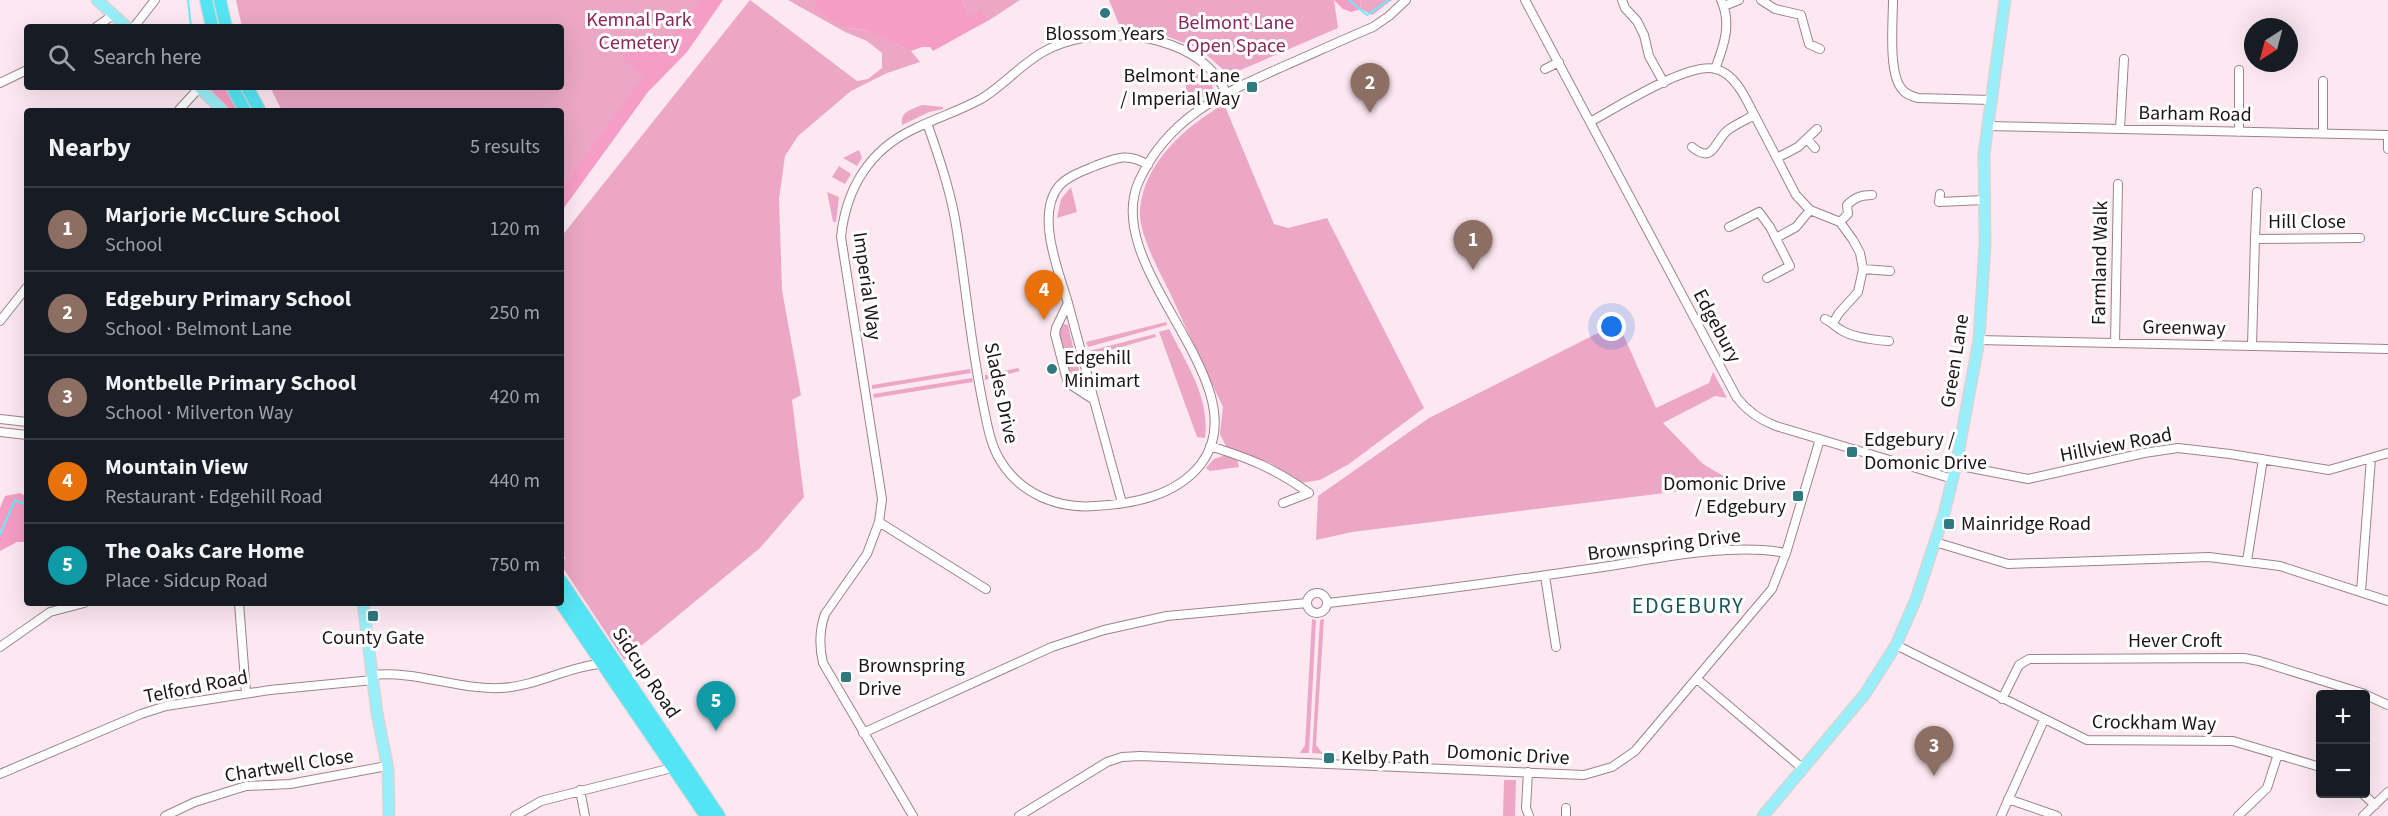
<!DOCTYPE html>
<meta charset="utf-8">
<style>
:root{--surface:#171b24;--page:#242831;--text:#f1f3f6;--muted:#9ea1a6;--line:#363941;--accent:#317981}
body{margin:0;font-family:"Source Sans 3",sans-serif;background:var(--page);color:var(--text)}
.controls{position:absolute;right:18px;bottom:18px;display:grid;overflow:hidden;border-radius:6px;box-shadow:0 6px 24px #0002}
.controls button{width:54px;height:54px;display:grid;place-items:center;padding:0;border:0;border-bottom:2px solid var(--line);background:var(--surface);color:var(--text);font:30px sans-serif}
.compass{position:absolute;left:2244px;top:18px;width:54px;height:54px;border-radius:50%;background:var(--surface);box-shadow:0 6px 24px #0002;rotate:216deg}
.you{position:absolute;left:1612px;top:327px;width:21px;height:21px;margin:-15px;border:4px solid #fff;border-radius:50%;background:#1a73e8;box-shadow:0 0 0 9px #1a73e833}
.badge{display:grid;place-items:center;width:39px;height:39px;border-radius:50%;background:var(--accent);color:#fff;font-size:20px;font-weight:700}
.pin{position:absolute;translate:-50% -50px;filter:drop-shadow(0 2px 3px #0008)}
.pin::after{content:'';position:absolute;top:32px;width:21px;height:18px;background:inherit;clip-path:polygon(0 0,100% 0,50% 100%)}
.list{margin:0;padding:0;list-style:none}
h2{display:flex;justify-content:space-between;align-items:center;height:78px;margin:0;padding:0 24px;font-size:26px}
h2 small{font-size:20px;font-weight:400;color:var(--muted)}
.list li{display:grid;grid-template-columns:39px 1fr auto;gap:18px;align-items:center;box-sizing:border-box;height:84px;padding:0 24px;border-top:2px solid var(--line)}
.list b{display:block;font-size:22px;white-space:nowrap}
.list p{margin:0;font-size:20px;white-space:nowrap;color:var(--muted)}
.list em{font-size:20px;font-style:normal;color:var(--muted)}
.icon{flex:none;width:33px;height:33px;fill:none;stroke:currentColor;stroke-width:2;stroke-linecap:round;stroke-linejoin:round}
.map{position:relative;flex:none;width:2388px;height:816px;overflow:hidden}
.search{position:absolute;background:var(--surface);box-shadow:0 6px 24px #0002;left:24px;top:24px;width:540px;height:66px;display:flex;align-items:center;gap:15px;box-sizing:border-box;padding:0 21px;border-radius:6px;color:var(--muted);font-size:22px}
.panel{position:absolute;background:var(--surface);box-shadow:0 6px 24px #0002;left:24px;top:108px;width:540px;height:498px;border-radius:6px}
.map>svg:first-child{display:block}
</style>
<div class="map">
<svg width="2388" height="816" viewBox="0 0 2388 816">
<rect width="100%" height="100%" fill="#fde8f1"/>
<!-- green -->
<path fill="#eba7c5" d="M236,0h466l-141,189v-78h-279l-12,-24h291v-60h-319z
M750,0l107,81 11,-2 14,-11v-15l-15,-12 -22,-9 -57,-32h29l-2,2 31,26 19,2 14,6 32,15 9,11 -33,11 -36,18 -53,45 -13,20 -6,43 3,91 19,105 -9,5 12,97 -44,51 -136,112 -63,-95v-7l5,1 -5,-7v-315z
M962,0h58l-29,19 -9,-5v-3l-14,7z
M1109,0h225l4,28 -109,47 -29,-26 -47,-18 -33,-4z
M1360,0h32l-20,15 -11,-6z
M1199,69l13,14 1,7 -25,17 -3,-30z
M1224,104l50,120 14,4 39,-10 97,190 -75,56 -29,16 -20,3 -30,-20 -43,-15 -7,-14 3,-27c-18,-37 -35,-74 -52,-112 -10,-21 -33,-61 -31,-85 4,-48 45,-83 84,-106z
M922,105l21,2v2l-14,3 -27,13c-2,-14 9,-15 20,-20z
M859,150l3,8 -5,8 -14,-8z
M839,166l12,8 -6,10 -13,-7z
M1071,187l6,25 -20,6 4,-19z
M827,192l12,5 -3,25h-3z
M1166,322l1,3 -79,22 -2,-5z
M1618,323l38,85 53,-25 4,-11 14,26 -12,-2 -52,27 40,41 34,20 -385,48 -36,8 2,-44 111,-78z
M1063,324l5,1 6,26 -10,3 -5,-23z
M1169,329c18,36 41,68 36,109l-8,-1 -38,-105z
M1155,334l1,3 -66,19 -1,-5z
M1075,354l7,27 -2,2c-12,-2 -13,-16 -15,-26z
M1018,368l2,3 -35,9v-5z
M970,369l1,4 -99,16v-4z
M972,378l1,4 -99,16 -1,-4z
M1226,455l11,4 2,8 -29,4 -4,-3 8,-9z
M1312,619l4,1 -7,133h-9l5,-8z
M1324,619l-8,126 7,9 -11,-1 8,-133z
M1504,780h12l-1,36h-12z"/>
<!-- forest -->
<path fill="#f69dc5" d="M700,0h23l-36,52 -39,40 -87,120v-23l82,-112 -20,-18 -1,-9 5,-6h10l15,7 11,-2z
M817,0h145l6,17 15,-8 -1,5 9,5 -58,32 -3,-4h-8l-11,4 -46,-21 -19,-2 -28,-15 -3,-11z
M1334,0h26l1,9 -10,3 -8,-3z
M207,87h20l12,24h-8z
M20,493l7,4v45h-10l-17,9v-43l5,-12z"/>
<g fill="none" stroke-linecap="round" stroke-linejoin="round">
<!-- stream -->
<path stroke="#69ebf9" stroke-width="2" d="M188,0l3,27
M1349,0l18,15 22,-15
M0,534l15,-34 12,5"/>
<!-- minor casing -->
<g stroke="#9b838d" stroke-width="10">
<path id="minor" d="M1525,0l212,398c11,14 23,22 39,28l177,53
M1622,0l3,8 12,13 7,14 5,21 15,27
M1761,0l14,9 26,6 8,29 11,5
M1893,0c0,21 -5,74 9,89 4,6 10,7 16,9l73,2
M1724,6l15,-6
M96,27l17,-12
M134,27l21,-27
M1545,69l14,-7
M1715,69c9,-23 17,-46 6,-69
M2239,70v62
M0,83l27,-13
M178,111l22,-24
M1590,122c26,-14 99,-61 126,-53 14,4 22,16 29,28l51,98 14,15 30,12 13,18 7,13 3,16 -5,23 -19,21 -6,10
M927,123c12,34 25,72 30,108 9,57 14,116 26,173 4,19 7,40 17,56 20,34 58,49 95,46 38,-2 81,-10 106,-42 61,-80 -102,-196 -62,-283 29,-64 83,-87 143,-114 30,-13 60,-27 91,-40l16,-11 17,-16
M1987,126l401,9v14
M2120,129l4,-70
M2323,133v-52
M1807,139l8,9
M1692,147c22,18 22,-6 36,-17 8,-6 18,-10 26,-15
M1777,158l21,-11 19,-18
M1940,194l-1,8 45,-2
M1840,222l8,-8 -1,-9c8,-8 15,-10 25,-10
M1729,227l30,-15 11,15 20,39 -23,12
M1776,238l20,-11 14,-17
M2255,239l2,-47
M1863,269l27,2
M1068,303c-9,-31 -33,-88 -9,-117 9,-10 24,-15 36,-20 21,-8 33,-14 53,-1
M1068,303l26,97 -23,-15 -4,-5 -12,-46 1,-6z
M1825,319c7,3 10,8 16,11 13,8 33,10 48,11
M0,321l27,-34
M1979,340l409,9
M2115,343l3,-159
M2252,346l3,-107 105,-1
M1094,400l28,103
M0,419l27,3
M0,432l27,3
M1210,446c41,13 64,22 99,47
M1956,465l72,14 116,-26 34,-5 52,6 99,16 59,-17
M1283,503l26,-10
M879,522l107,67
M1935,542l73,22 201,-7 71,9 108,35
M2247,561l16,-102
M1545,576l11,71
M2361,592l10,-134
M1307 603a10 10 0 1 1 20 0a10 10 0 1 1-20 0Z
M239,603l7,90
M1328,603c89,-10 178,-22 268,-35 57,-8 133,-26 190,-15
M1896,645l191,95 146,1 87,26
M0,647l50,-35 34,-9
M372,675c44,-5 85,15 129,13 37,-2 65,-21 99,-24
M1697,679l105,89
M2366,695l22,10
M2002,699l17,-34 10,-6 215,-1 15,3 106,33
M863,733l189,-86 52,-17 63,-14 140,-13
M1528,772l-2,36 3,8
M0,774l141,-60 25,-8 104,-16 103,-10
M580,790l5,26
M2363,794l12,11
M2008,799l49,17
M165,816l30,-14 51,-16 44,-2 97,-18
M515,816l26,-15 131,-33
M913,816l-90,-153c-4,-17 -4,-32 2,-49l42,-60 12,-32 3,-23 -41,-262c5,-48 28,-87 73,-108 22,-11 45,-18 67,-30 22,-13 39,-34 62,-47 45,-26 125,-22 164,14 8,7 14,17 19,26
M1019,816l88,-54 15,-5 18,-1 444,19 28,-8 23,-16 137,-162 14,-36 34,-114
M1566,816v-8
M2001,816l43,-96
M2238,816l29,-28 11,-34
M2363,816l25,-24"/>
</g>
<!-- major casing -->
<g stroke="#d6d5d5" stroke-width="13">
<path id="major" d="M97,0l30,27
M199,87l24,24
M363,603l14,110 11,56 1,47
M1763,816l102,-122 31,-49 20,-46 28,-85 12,-49 23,-125 6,-96 -1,-90 21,-154"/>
</g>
<!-- highway casing -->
<g stroke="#d6d5d5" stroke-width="14">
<path id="highway" d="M206,0l6,27
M220,0l6,27
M232,87l13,24
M247,87l13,24
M561,581l158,235
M561,603l145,213"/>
</g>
<!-- minor -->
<use href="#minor" stroke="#fff" stroke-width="8"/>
<!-- major -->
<use href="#major" stroke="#98eff9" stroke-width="10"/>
<!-- highway -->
<use href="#highway" stroke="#54e5f5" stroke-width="12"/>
</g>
<!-- markers -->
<g fill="#317981" stroke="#fff" stroke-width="2">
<circle cx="1105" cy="13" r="6"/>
<rect x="1246" y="81" width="12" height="12" rx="3"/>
<circle cx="1052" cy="369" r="6"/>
<rect x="1846" y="446" width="12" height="12" rx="3"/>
<rect x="1792" y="490" width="12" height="12" rx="3"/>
<rect x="1943" y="518" width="12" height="12" rx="3"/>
<rect x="367" y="610" width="12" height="12" rx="3"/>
<rect x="840" y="671" width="12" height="12" rx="3"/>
<rect x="1323" y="752" width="12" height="12" rx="3"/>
</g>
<g text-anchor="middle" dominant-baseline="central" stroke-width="6" stroke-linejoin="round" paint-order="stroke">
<!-- park labels -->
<g font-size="20" fill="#8a265c" stroke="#fff">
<text x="639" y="20">Kemnal Park<tspan x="639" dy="23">Cemetery</tspan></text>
<text x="1236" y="23">Belmont Lane<tspan x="1236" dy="23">Open Space</tspan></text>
</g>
<!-- poi labels -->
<g font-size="20" fill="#1d1418" stroke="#fff" text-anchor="start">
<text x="1105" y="34" text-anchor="middle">Blossom Years</text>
<text x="1240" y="76" text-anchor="end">Belmont Lane<tspan x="1240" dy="23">/ Imperial Way</tspan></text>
<text x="1064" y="358">Edgehill<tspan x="1064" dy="23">Minimart</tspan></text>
<text x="1864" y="440">Edgebury /<tspan x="1864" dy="23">Domonic Drive</tspan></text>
<text x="1786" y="484" text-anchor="end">Domonic Drive<tspan x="1786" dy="23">/ Edgebury</tspan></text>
<text x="1961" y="524">Mainridge Road</text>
<text x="373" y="638" text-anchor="middle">County Gate</text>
<text x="858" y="666">Brownspring<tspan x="858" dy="23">Drive</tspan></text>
<text x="1341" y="758">Kelby Path</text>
</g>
<!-- street labels -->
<g font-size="20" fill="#1d1418" stroke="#fff">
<text transform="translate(2195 114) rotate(1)">Barham Road</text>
<text x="2307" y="222">Hill Close</text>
<text transform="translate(2100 263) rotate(-89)">Farmland Walk</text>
<text transform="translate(867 286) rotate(82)">Imperial Way</text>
<text transform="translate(1717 326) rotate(62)">Edgebury</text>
<text transform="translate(2184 328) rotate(1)">Greenway</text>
<text transform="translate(1955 361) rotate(-81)">Green Lane</text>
<text transform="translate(1001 393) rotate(78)">Slades Drive</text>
<text transform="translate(2116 445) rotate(-11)">Hillview Road</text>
<text transform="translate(1664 545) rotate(-7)">Brownspring Drive</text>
<text x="2175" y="641">Hever Croft</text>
<text transform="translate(646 673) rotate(56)">Sidcup Road</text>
<text transform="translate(196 687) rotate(-11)">Telford Road</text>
<text transform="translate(2154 723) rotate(1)">Crockham Way</text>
<text transform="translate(1508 755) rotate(3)">Domonic Drive</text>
<text transform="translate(289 766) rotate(-9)">Chartwell Close</text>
</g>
<!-- quarter labels -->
<g font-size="22" letter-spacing="1.5" fill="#1a555b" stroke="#fff">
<text x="1688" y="606">EDGEBURY</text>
</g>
</g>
</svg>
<div class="controls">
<button>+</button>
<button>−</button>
</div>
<svg class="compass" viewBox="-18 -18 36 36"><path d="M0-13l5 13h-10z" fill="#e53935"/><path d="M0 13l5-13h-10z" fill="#9ea1a6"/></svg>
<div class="you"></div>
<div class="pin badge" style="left:1473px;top:270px;background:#8d6e63">1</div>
<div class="pin badge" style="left:1370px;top:113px;background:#8d6e63">2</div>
<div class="pin badge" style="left:1934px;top:776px;background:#8d6e63">3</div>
<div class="pin badge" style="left:1044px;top:320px;background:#e8710a">4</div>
<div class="pin badge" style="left:716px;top:731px;background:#0f9aa8">5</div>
<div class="search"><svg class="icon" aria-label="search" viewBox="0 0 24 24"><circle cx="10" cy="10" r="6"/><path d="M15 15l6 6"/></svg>Search here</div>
<section class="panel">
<h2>Nearby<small>5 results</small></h2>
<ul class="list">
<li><span class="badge" style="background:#8d6e63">1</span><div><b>Marjorie McClure School</b><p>School</p></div><em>120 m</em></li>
<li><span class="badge" style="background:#8d6e63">2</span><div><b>Edgebury Primary School</b><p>School · Belmont Lane</p></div><em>250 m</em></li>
<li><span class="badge" style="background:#8d6e63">3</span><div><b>Montbelle Primary School</b><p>School · Milverton Way</p></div><em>420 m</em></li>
<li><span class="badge" style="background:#e8710a">4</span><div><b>Mountain View</b><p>Restaurant · Edgehill Road</p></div><em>440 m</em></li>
<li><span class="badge" style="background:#0f9aa8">5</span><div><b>The Oaks Care Home</b><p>Place · Sidcup Road</p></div><em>750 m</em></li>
</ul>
</section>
</div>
